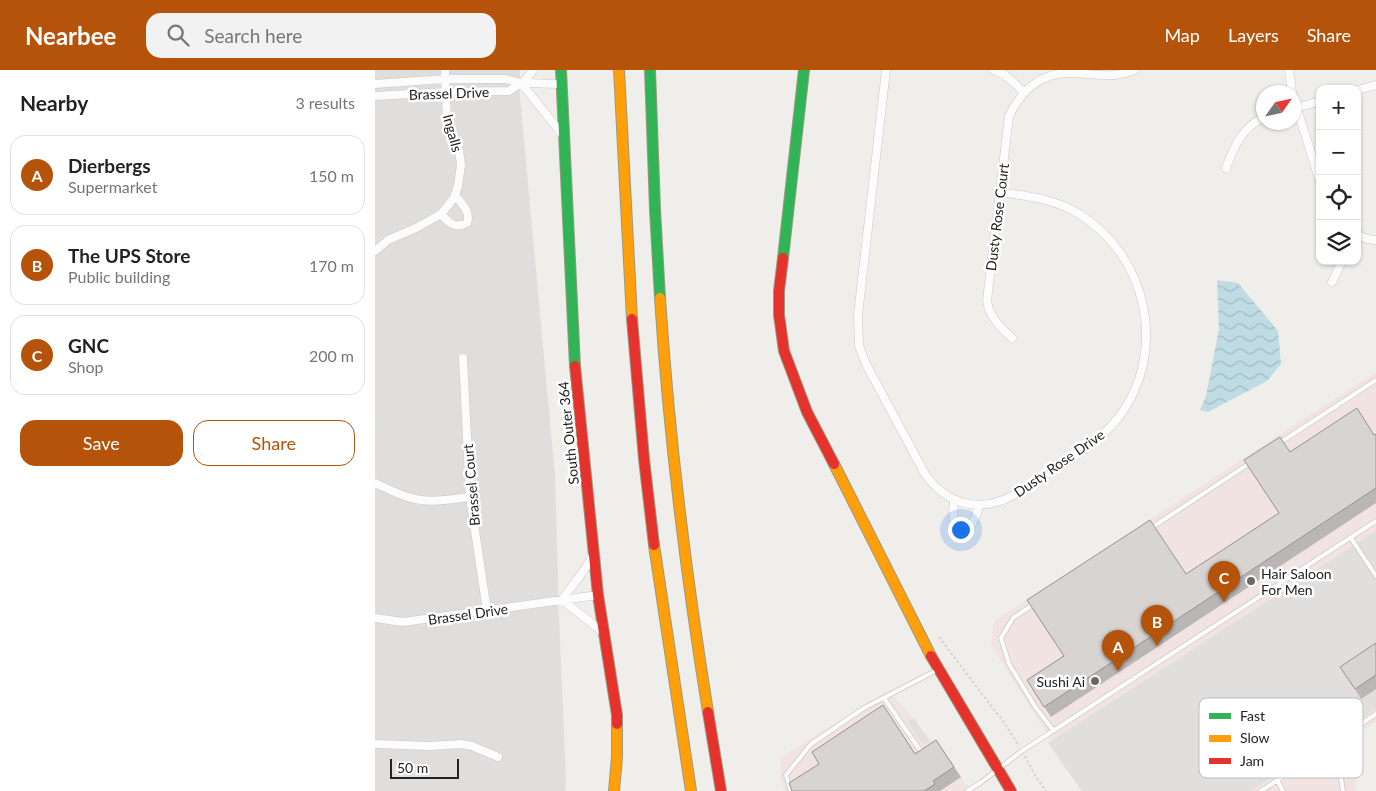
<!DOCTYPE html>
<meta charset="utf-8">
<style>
:root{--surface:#fff;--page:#f2f2f2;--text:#222;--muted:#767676;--line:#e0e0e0;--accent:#b45309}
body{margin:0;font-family:Lato,sans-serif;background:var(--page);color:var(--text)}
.controls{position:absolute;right:15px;top:15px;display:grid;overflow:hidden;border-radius:10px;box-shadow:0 1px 4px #0004}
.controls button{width:45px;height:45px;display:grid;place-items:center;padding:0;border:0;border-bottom:1px solid var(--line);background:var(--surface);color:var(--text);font:25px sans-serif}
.compass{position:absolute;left:881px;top:15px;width:45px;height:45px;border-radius:50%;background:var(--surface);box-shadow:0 1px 4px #0004;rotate:56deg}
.scale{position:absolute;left:15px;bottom:12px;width:69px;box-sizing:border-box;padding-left:5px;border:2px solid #222;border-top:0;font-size:14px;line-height:18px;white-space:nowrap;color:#222;-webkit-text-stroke:4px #fff;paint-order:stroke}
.you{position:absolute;left:585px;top:459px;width:18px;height:18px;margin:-12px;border:4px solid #fff;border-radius:50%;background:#1a73e8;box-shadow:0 0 0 8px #1a73e833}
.badge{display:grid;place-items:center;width:32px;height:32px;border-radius:50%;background:var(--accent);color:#fff;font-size:16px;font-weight:700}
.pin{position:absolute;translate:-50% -41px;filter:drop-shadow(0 1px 2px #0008)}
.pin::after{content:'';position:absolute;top:26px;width:18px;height:15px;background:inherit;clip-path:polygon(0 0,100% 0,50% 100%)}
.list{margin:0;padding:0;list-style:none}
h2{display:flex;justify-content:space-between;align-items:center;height:65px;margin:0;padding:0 20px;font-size:21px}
h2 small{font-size:16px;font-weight:400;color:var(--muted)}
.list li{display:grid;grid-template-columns:32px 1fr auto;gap:15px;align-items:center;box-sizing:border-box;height:80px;margin:0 10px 10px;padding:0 10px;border:1px solid var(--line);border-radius:15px}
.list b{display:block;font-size:19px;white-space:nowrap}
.list p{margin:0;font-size:16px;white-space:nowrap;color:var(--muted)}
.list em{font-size:16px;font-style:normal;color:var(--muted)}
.actions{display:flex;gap:10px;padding:15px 20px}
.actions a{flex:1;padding:11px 0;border:1px solid var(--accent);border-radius:15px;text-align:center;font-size:18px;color:var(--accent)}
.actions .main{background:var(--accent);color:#fff}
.icon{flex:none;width:28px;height:28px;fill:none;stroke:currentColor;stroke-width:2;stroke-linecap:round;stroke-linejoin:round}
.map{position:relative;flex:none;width:1001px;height:721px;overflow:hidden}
header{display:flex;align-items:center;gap:30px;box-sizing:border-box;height:70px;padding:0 25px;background:var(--accent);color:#fff}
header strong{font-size:24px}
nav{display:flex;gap:28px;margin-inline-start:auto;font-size:18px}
.search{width:350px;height:45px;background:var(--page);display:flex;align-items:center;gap:12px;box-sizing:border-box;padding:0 18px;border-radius:15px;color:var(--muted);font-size:19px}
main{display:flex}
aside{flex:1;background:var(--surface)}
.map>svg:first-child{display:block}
</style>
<header>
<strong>Nearbee</strong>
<div class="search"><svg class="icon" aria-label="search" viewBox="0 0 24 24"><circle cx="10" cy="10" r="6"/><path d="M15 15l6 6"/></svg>Search here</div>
<nav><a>Map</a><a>Layers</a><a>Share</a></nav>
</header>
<main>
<aside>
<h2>Nearby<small>3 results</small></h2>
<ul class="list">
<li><span class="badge">A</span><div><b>Dierbergs</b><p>Supermarket</p></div><em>150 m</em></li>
<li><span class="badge">B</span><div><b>The UPS Store</b><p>Public building</p></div><em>170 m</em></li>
<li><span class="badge">C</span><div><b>GNC</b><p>Shop</p></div><em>200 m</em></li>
</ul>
<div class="actions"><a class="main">Save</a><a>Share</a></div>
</aside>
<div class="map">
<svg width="1001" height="721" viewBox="0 0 1001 721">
<defs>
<pattern id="water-waves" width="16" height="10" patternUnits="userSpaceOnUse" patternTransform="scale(1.25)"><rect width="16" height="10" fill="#bfdbe3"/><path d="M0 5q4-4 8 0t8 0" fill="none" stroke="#a4bcc2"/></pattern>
</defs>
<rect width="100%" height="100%" fill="#f0eeeb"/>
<!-- residential -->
<path fill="#dfdedc" d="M0,0h145v27l35,379 4,142 7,162 -1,11h-190z"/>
<!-- commercial -->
<path fill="#f1e3e1" d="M1001,302v349l-33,26 15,21 -3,23h-271l-93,-145 3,-25z
M514,620l83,101h-187l-5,-13 1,-21z"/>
<!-- parking -->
<path fill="#e0dfde" d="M1001,461v177l-17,13 -109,70h-168l-34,-48z
M539,648l15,23 -6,4 -15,-23z"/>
<!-- water -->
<path fill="url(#water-waves)" d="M842,210l21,3 40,48 3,33 -14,17 -59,31 -8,-2 6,-14 13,-67z"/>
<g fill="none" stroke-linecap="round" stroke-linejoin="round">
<!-- lane casing -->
<g stroke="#c9c8c7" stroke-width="5.5">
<path id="lane" d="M903,374l98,-64
M776,458l99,-65
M976,468l25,38
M659,534l-21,14 -12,20 8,26 27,44 17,22
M509,628l38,55
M953,677l12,25 3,19
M902,710l6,11
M416,721l-5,-16 25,-31 53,-36 73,-38
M592,721l13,-8 42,-32 354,-230
M886,721l115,-77"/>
</g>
<!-- street casing -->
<g stroke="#c9c8c7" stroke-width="9">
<path id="street" d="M158,0l-11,14 27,34 14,17
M511,0l-28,245 1,31 7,18 59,110c22,31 54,39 87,22 34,-22 82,-47 107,-79 49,-65 29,-161 -40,-203 -24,-15 -51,-18 -80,-22
M619,0l11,5 19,17
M914,0l3,22
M0,14l70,-5h61l15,4 40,1
M982,20l19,-5
M0,26l71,-4 63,-1 12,-8
M918,26l27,86
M918,39l27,-8
M851,98c7,-19 16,-41 37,-50
M66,144c8,9 14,15 26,9 4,-11 -5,-19 -12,-28
M982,164l10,5 9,1
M0,181l13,-11 28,-12 25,-14 13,-16 4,-12 3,-21 -2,-15 -12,-28 -2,-52
M957,212l10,-21
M637,268c-12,-11 -23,-21 -25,-38l22,-184c13,-27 32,-44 64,-43 22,1 40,6 61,-3
M88,288l7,139 17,114
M0,413c13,6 26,13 40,16 17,4 37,0 55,-2
M579,430c0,6 -2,14 0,20 1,3 3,7 7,8 12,3 16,-15 18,-23
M218,485c-9,19 -20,28 -31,45l41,32
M0,548l28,4 195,-27
M0,674l55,2 31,-2 11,2 26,11"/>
</g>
<!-- fast casing -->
<g stroke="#999a82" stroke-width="12">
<path id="fast" d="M186,0l14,296
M275,0l5,139 5,89
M408,188l21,-188"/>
</g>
<!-- slow casing -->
<g stroke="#999a82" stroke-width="12">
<path id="slow" d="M244,0l13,249
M285,228c9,139 26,277 48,414
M459,394l97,192
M279,475l37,246
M239,721l3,-34v-33"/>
</g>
<!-- jam casing -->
<g stroke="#999a82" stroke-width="12">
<path id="jam" d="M408,188l-4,33v24l5,36 23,61 27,52
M257,249l12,140 10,86
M200,296l23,229 19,120v9
M556,586l80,135
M333,642l13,79"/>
</g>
<!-- path -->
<path stroke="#dccecd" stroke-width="2" stroke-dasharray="2.5 2.5" stroke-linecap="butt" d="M564,567l66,87 14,22
M650,686l11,21 10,14"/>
<!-- lane -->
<use href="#lane" stroke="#fdfcfc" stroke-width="4"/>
<!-- street -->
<use href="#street" stroke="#fdfcfc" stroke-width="8"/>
<!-- fast -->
<use href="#fast" stroke="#30b455" stroke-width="10"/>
<!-- slow -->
<use href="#slow" stroke="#ff9f0a" stroke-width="10"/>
<!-- jam -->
<use href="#jam" stroke="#e5322d" stroke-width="10"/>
</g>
<!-- wall -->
<path fill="#b9b6b5" d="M1001,364v69l-325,214 -24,-37 252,-167 11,-61z
M1001,573v46l-15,10 -6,-10z
M561,670l25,37 -21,14h-148l27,-27 96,-10z"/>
<!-- building -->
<path fill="#d7d4d2" stroke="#969493" d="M982,338l17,27 2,-1v54l-332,219 -17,-27 37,-24 -37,-56 123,-80 36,54 93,-61 -35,-53 36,-23 10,15z
M1001,573v32l-21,14 -15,-22z
M508,635l32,49 21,-14 18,27 -21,14 2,3 -11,7h-132l-3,-8 30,-19 -7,-12z"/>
<!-- markers -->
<g fill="#6a6968" stroke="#fff" stroke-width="2">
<circle cx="876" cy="511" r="5"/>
<circle cx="720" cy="611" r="5"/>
</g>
<g text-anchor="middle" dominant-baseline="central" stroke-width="5" stroke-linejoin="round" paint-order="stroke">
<!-- street labels -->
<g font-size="14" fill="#222" stroke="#fff">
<text transform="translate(74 23) rotate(-2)">Brassel Drive</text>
<text transform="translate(78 63) rotate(75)">Ingalls</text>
<text transform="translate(622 147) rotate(-83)">Dusty Rose Court</text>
<text transform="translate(193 363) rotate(-96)">South Outer 364</text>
<text transform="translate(684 393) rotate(-35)">Dusty Rose Drive</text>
<text transform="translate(96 415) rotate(-95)">Brassel Court</text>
<text transform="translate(93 544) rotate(-8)">Brassel Drive</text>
</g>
<!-- poi labels -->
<g font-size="14" fill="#222" stroke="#fff" text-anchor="start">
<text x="886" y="503">Hair Saloon<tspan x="886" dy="16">For Men</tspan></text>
<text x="710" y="611" text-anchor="end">Sushi Ai</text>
</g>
</g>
<!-- legend -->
<rect x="824" y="628" width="164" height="80" rx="8" fill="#fff" stroke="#bdbdbd" stroke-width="1"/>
<rect x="834" y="643" width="22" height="6" fill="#30b455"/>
<rect x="834" y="665" width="22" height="7" fill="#ff9f0a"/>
<rect x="834" y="688" width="22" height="6" fill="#e5322d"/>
<g font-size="14" fill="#222">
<text x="865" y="651">Fast</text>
<text x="865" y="673">Slow</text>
<text x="865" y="696">Jam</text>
</g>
</svg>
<div class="controls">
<button>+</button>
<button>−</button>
<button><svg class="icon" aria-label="locate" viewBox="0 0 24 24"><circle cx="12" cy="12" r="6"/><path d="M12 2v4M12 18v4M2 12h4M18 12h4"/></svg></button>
<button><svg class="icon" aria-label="layers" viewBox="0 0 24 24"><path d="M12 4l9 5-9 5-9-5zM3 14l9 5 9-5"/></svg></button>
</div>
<svg class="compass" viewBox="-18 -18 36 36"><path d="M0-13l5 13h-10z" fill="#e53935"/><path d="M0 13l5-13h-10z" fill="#767676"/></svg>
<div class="scale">50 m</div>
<div class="you"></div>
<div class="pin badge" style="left:743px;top:601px">A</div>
<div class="pin badge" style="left:782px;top:576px">B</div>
<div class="pin badge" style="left:849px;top:532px">C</div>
</div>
</main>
